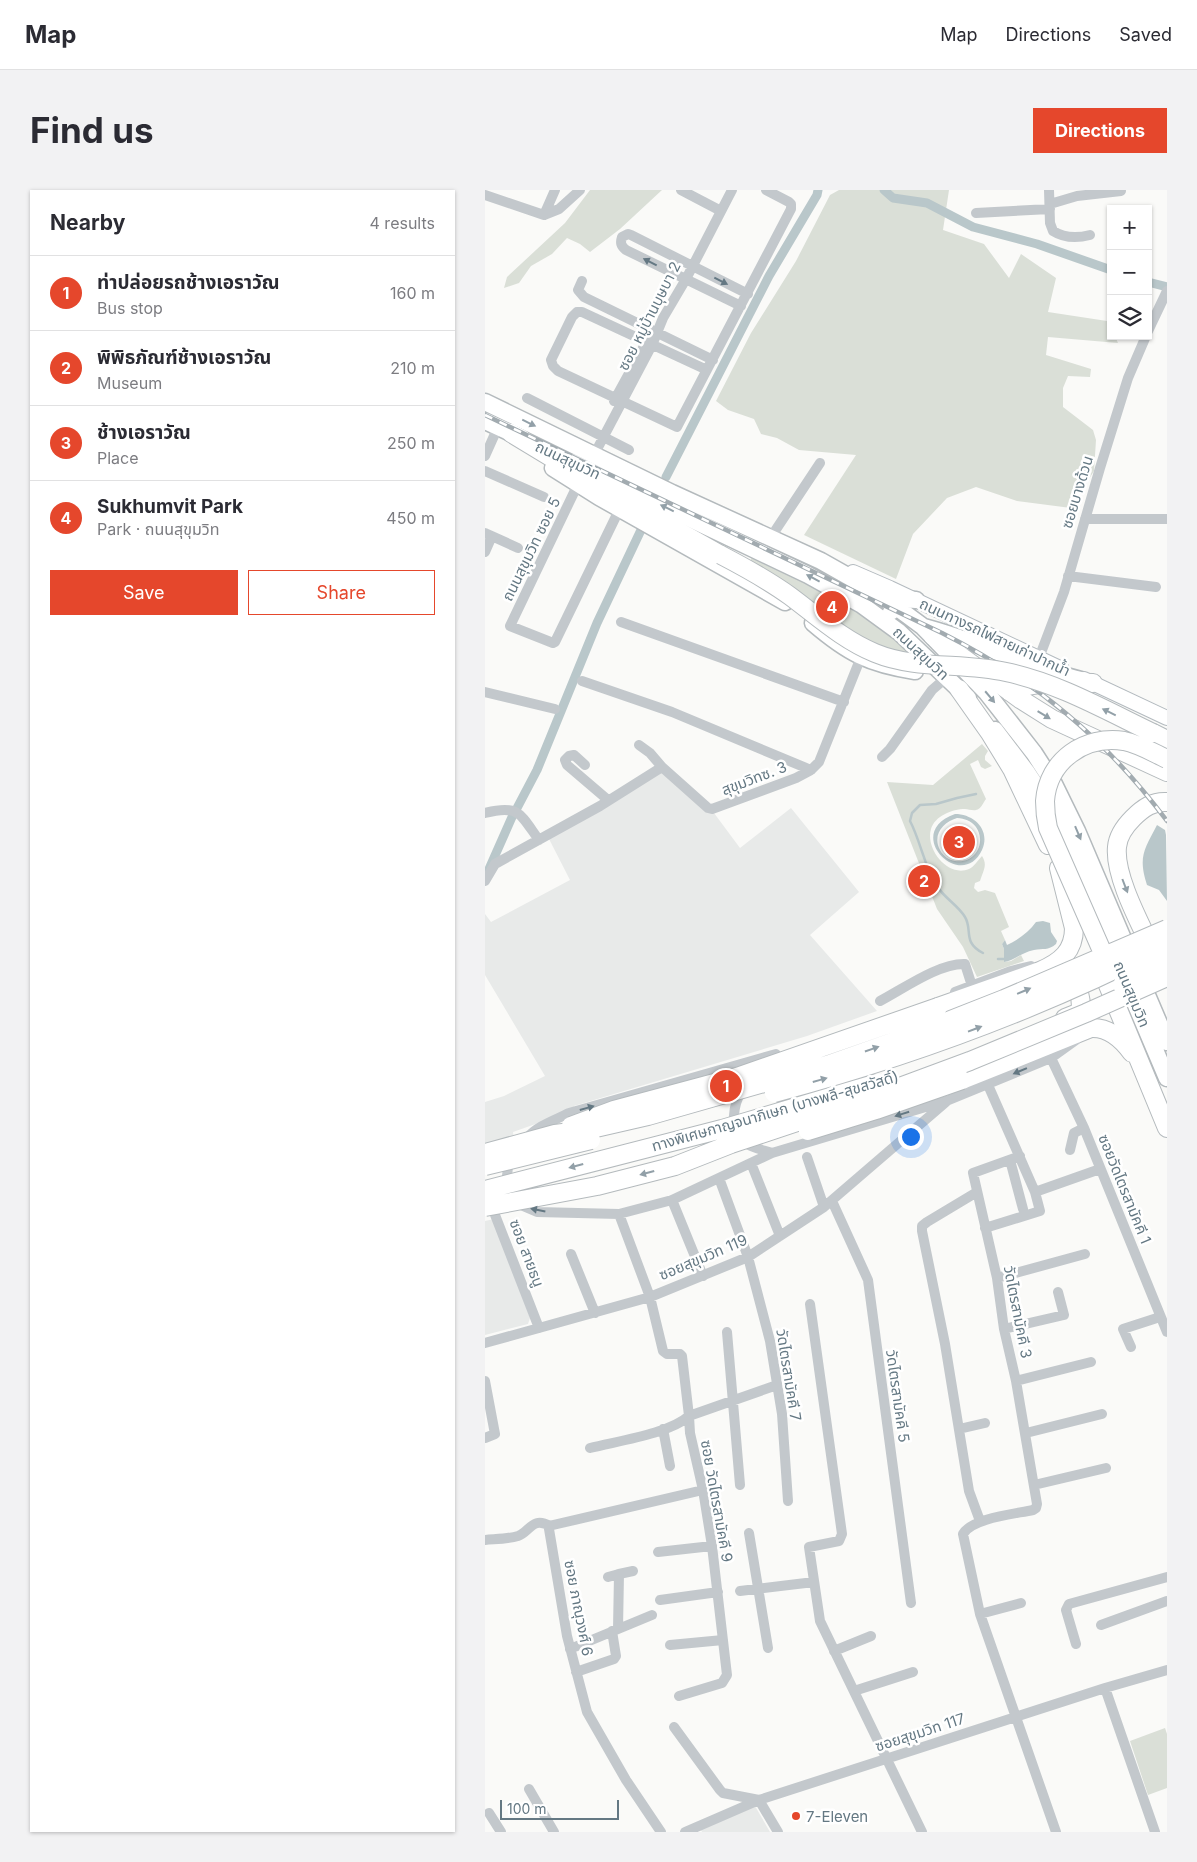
<!DOCTYPE html>
<meta charset="utf-8">
<style>
:root{--surface:#fff;--page:#f2f2f3;--text:#2b2b33;--muted:#7c7c81;--line:#e1e1e2;--accent:#e5472c}
body{margin:0;font-family:Inter,"Noto Sans Thai",sans-serif;background:var(--page);color:var(--text)}
.controls{position:absolute;right:15px;top:15px;display:grid;overflow:hidden;border-radius:0px;box-shadow:0 1px 4px #0004}
.controls button{width:45px;height:45px;display:grid;place-items:center;padding:0;border:0;border-bottom:1px solid var(--line);background:var(--surface);color:var(--text);font:25px sans-serif}
.scale{position:absolute;left:15px;bottom:12px;width:119px;box-sizing:border-box;padding-left:5px;border:2px solid #647883;border-top:0;font-size:14px;line-height:18px;white-space:nowrap;color:#647883;-webkit-text-stroke:4px #fff;paint-order:stroke}
.you{position:absolute;left:425px;top:946px;width:18px;height:18px;margin:-12px;border:4px solid #fff;border-radius:50%;background:#1a73e8;box-shadow:0 0 0 8px #1a73e833}
.badge{display:grid;place-items:center;width:32px;height:32px;border-radius:50%;background:var(--accent);color:#fff;font-size:16px;font-weight:700}
.pin{position:absolute;translate:-50% -50%;border:2px solid #fff;box-shadow:0 1px 5px #0006}
.list{margin:0;padding:0;list-style:none}
h2{display:flex;justify-content:space-between;align-items:center;height:65px;margin:0;padding:0 20px;font-size:21px}
h2 small{font-size:16px;font-weight:400;color:var(--muted)}
.list li{display:grid;grid-template-columns:32px 1fr auto;gap:15px;align-items:center;box-sizing:border-box;height:75px;padding:0 20px;border-top:1px solid var(--line)}
.list b{display:block;font-size:19px;white-space:nowrap}
.list p{margin:0;font-size:16px;white-space:nowrap;color:var(--muted)}
.list em{font-size:16px;font-style:normal;color:var(--muted)}
.actions{display:flex;gap:10px;padding:15px 20px}
.actions a{flex:1;padding:11px 0;border:1px solid var(--accent);border-radius:0px;text-align:center;font-size:18px;color:var(--accent)}
.actions .main{background:var(--accent);color:#fff}
.icon{flex:none;width:28px;height:28px;fill:none;stroke:currentColor;stroke-width:2;stroke-linecap:round;stroke-linejoin:round}
.map{position:relative;flex:none;width:682px;height:1642px;overflow:hidden;border-radius:0px}
header{display:flex;align-items:center;gap:30px;box-sizing:border-box;height:70px;padding:0 25px;background:var(--surface);border-bottom:1px solid var(--line)}
header strong{font-size:24px}
nav{display:flex;gap:28px;margin-inline-start:auto;font-size:18px}
.intro{display:flex;align-items:center;justify-content:space-between;box-sizing:border-box;height:120px;padding:0 30px}
h1{margin:0;font-size:35px}
.button{padding:12px 22px;border-radius:0px;background:var(--accent);color:#fff;font-size:18px;font-weight:700}
main{display:flex;gap:30px;padding:0 30px}
aside{flex:1;background:var(--surface);border-radius:0px;box-shadow:0 1px 4px #0004}
.map>svg:first-child{display:block}
</style>
<header>
<strong>Map</strong>
<nav><a>Map</a><a>Directions</a><a>Saved</a></nav>
</header>
<div class="intro"><h1>Find us</h1><a class="button">Directions</a></div>
<main>
<aside>
<h2>Nearby<small>4 results</small></h2>
<ul class="list">
<li><span class="badge">1</span><div><b>ท่าปล่อยรถช้างเอราวัณ</b><p>Bus stop</p></div><em>160 m</em></li>
<li><span class="badge">2</span><div><b>พิพิธภัณฑ์ช้างเอราวัณ</b><p>Museum</p></div><em>210 m</em></li>
<li><span class="badge">3</span><div><b>ช้างเอราวัณ</b><p>Place</p></div><em>250 m</em></li>
<li><span class="badge">4</span><div><b>Sukhumvit Park</b><p>Park · ถนนสุขุมวิท</p></div><em>450 m</em></li>
</ul>
<div class="actions"><a class="main">Save</a><a>Share</a></div>
</aside>
<div class="map">
<svg width="682" height="1642" viewBox="0 0 682 1642">
<rect width="100%" height="100%" fill="#fafaf8"/>
<!-- built -->
<path fill="#e8eae9" d="M178,579l51,44 26,35 51,-40 68,84 -49,43 67,76 -70,25 -233,70 1,4 -62,22 1,7 -29,7v-44l19,-6 41,-20 -60,-101v-61l6,8 79,-42 -22,-43z
M9,1029l36,99 -2,6 -43,11v-114z
M270,1616l15,26h-68l-3,-6z"/>
<!-- green -->
<path fill="#dadfd7" d="M105,0h72l-42,39 -30,23 -10,-8 -13,-6 -15,16 -21,12 -12,17 -15,5 3,-11 58,-54z
M354,0h110l-6,40 41,14 25,34 12,-24 35,24 -8,34 59,9 4,8v7h4l3,7 -70,-6 -2,18 45,14 -1,8 -22,-1 -5,12v19l30,23 3,10 -2,31 -23,37 -54,-7 -41,-14 -29,11 -34,36 -17,45 -92,-44 52,-80 -57,-5 -22,-12 -16,-4 -7,-15 -26,-9 -12,-9 35,-68 45,-72 34,-66z
M271,360l52,25 107,72 -5,15 -18,-4 -146,-90z
M497,554l6,7 -3,5v4l7,6 -7,3 -4,-2 -3,-7 -8,4 16,35c-3,4 -5,10 -10,11 -3,1 -8,-1 -11,-1 -13,0 -30,7 -34,20 -6,20 17,49 38,40 5,-2 9,-9 13,-13 6,9 1,15 -2,25l-5,2 -1,5 4,4 7,-2 10,3 14,34 -8,4 4,9 -3,4 2,5v13l7,-1 10,-6 3,6 -47,16 -14,-30 -26,-38 -50,-127 46,3z
M680,1538l2,6v54l-19,7 -18,-54z"/>
<!-- water -->
<path fill="#b9c7ca" fill-rule="evenodd" d="M470,624c19,0 36,16 27,36 -20,43 -81,-17 -27,-36zM472,628c34,2 28,47 -2,43 -6,-1 -12,-5 -15,-11 -8,-15 3,-28 17,-32z
M672,635l8,5 1,5 1,66 -8,-11 -12,-5c-9,-28 -3,-35 10,-60z
M558,731l7,2 1,9 6,9 -1,3c-8,7 -13,4 -22,6 -12,2 -20,11 -30,12v-13l-2,-5 3,-4 2,5c11,-5 22,-13 29,-23z"/>
<g fill="none" stroke-linecap="round" stroke-linejoin="round">
<!-- stream -->
<path stroke="#b9c7ca" stroke-width="2.5" d="M491,604l-19,4 -21,6 -16,1 -8,8 -2,8c11,21 14,45 27,65 7,12 21,19 28,31 8,13 -3,25 18,36
M513,769h6"/>
<!-- canal -->
<path stroke="#b9c7ca" stroke-width="9" d="M399,0l9,8 34,5 46,24 64,17 74,26
M663,92l19,5
M181,287l103,-201 48,-81 1,-5
M31,620l21,-40 60,-147 44,-93
M4,679l23,-52"/>
<!-- secondary casing -->
<g stroke="#b3babf" stroke-width="16">
<path id="secondary" d="M368,382l37,16 172,81
M599,489l83,39"/>
</g>
<!-- trunk casing -->
<g stroke="#b4babd" stroke-width="19">
<path id="trunk" d="M0,212l187,91 149,68 55,31 46,34 65,67 47,60 20,31 23,47 90,211
M0,231l37,17
M86,272l237,113 54,30 37,27 69,66
M68,278l46,29 186,105
M406,422c6,-10 12,-13 25,-12
M328,433c35,30 56,41 102,48
M439,437c54,14 103,40 157,53
M510,540l31,41 23,35 21,44 97,228"/>
</g>
<!-- motorway casing -->
<g stroke="#b4babd" stroke-width="20">
<path id="motorway" d="M26,243l94,57 116,65
M448,446l87,63 32,20 115,53
M474,499l31,44 22,36 36,76
M525,502c22,-11 57,-10 83,-9
M668,543l14,7
M668,761c-12,-26 -39,-75 -36,-104 1,-12 8,-21 16,-29 10,-10 20,-17 34,-16
M613,771l69,167
M570,774c16,6 29,31 25,48l-15,6
M453,817l102,-36c21,-9 34,-20 34,-43l-15,-60
M477,890l129,-52c18,-1 31,11 41,25"/>
</g>
<!-- minor -->
<path stroke="#c3c8cc" stroke-width="10" d="M196,0l40,21
M564,0l1,33 3,8c11,7 25,7 37,4
M0,5l59,20 11,-25
M565,14l27,-8 44,-5
M491,23l74,-4
M59,25l15,-6 21,-19
M97,91l-4,9 6,7 129,63
M256,116l-115,-56c-5,-4 -6,-7 -4,-13l6,-3 3,1 117,59
M663,141l19,-40
M222,180l-125,-58h-5l-5,5 -21,43 2,6 5,5 119,56 1,-2 113,-216v-5l-2,-2 -23,-12
M42,208l102,52
M129,211l35,-64
M109,265l58,-110 11,-27 23,-39 46,-89
M0,266l13,-29
M0,281l59,26
M93,294l-68,142 43,17 2,-1 65,-134
M600,329h82
M0,343l33,15
M286,347l49,-74
M0,362l7,-16
M583,386l88,11
M136,432l223,80
M554,468l25,-66 36,-124 28,-90 18,-42
M97,491l90,31 139,58
M0,502l70,17
M154,555l11,8 12,14
M397,567l8,-8 42,-59 15,-13
M100,575l-11,-10 -5,1 -4,4 2,5 41,35
M0,623c34,-9 35,1 54,27
M0,691l10,-17 105,-58 62,-39 46,41 4,1 84,-31 15,-8 8,-8 42,-105
M470,802l56,-21 20,-5
M395,811c23,-12 59,-38 85,-37l7,22
M566,868l33,70 83,204
M258,898c-10,16 -15,42 2,55 8,5 18,7 27,10
M42,948c10,-12 28,-18 42,-25l207,-59
M585,960l4,-17 10,-5
M535,966l-47,17 24,105 7,51 12,52 21,123 -1,4 -3,2c-18,4 -61,8 -70,24l17,80 76,218
M322,967l17,50
M28,968l-5,9 -1,9 4,15 4,8 8,7 14,6 82,2 53,-14 100,-47 177,-53 102,-42 25,-18
M525,970l13,49
M266,973l29,73
M234,988l29,79 22,84 12,73 6,87
M492,1002l-50,30 -5,4v5l23,113 24,147 11,30
M550,1002l65,-23
M187,1010l31,76
M347,1011l36,79 43,323
M5,1012l49,126
M134,1024l31,83 13,54 4,3h13l2,2 7,60 1,17 13,57 9,56 15,129 -5,8 -43,13
M500,1038l55,-17 -5,-19 -47,-107
M86,1064l24,59
M512,1088l88,-24
M325,1114l32,230 -3,7 -30,6 11,74 102,211
M519,1139l60,-14 -6,-23
M242,1142l13,153
M0,1153l165,-46 98,-40 76,-50 122,-105
M646,1157l-8,-18 37,-12
M0,1191l10,53 -10,4
M531,1191l75,-19
M178,1239l7,37
M474,1239l26,-6
M541,1243l76,-19
M105,1258c27,-7 79,-14 99,-32l88,-31
M549,1295l72,-17
M264,1343l19,115
M0,1350c10,-1 23,-1 33,-4 12,-4 14,-20 32,-10
M173,1362l54,-6
M123,1387l11,-3
M255,1401l74,-9
M175,1410l58,-8
M495,1424l41,-11
M616,1435l66,-24
M133,1439l1,-55 14,-3
M591,1454l-10,-34 3,-6 98,-27
M185,1455l53,-5
M85,1459l82,-34
M349,1461l37,-15
M91,1482l38,-13 2,-3 -4,-25
M620,1498l50,144
M369,1501l59,-19
M189,1537l46,63 3,3 36,7 19,32
M44,1599l25,43
M4,1623l12,19
M176,1642l-35,-52 -39,-68 -20,-76 -18,-107 1,-3 3,-1 150,-35
M200,1642l74,-32 346,-112 62,-18"/>
<!-- secondary -->
<use href="#secondary" stroke="#fff" stroke-width="14"/>
<!-- trunk -->
<use href="#trunk" stroke="#fff" stroke-width="16"/>
<!-- motorway -->
<use href="#motorway" stroke="#fff" stroke-width="18"/>
<!-- rail casing -->
<g stroke="#a2abb0" stroke-width="4.5">
<path id="rail" d="M0,225l457,218c93,47 163,105 225,188"/>
</g>
<!-- rail -->
<use href="#rail" stroke="#fff" stroke-width="2.5" stroke-dasharray="8" stroke-linecap="butt"/>
<!-- motorway-bridge casing -->
<g stroke="#b4babd" stroke-width="20" stroke-linecap="butt">
<path id="motorway-bridge" d="M236,365c23,12 47,25 69,41 27,20 53,44 85,57 41,17 88,9 131,19 52,11 99,38 147,61
M624,777l-61,-139c-2,-9 -3,-18 -3,-27 3,-41 40,-66 79,-60 15,3 30,12 43,18
M637,795l45,-22
M289,903c136,-36 268,-85 393,-149
M86,936l43,-16 123,-33 201,-70
M323,941l68,-21 86,-30
M0,963l70,-19 32,-4 61,-14 179,-51 88,-31 89,-35 163,-70
M0,976l106,-26
M0,1000l237,-61 156,-46
M0,1017l112,-21 78,-20 56,-22 150,-50 89,-33 116,-48 81,-36"/>
</g>
<!-- motorway-bridge -->
<use href="#motorway-bridge" stroke="#fff" stroke-width="18"/>
</g>
<!-- one-way arrows -->
<defs><path id="oneway-solid" d="M-6-.8H1V-3.2L6.5 0L1 3.2V.8H-6Z" transform="scale(1.25)"/></defs>
<g fill="#647883">
<use href="#oneway-solid" transform="translate(165 72) rotate(-153)"/>
<use href="#oneway-solid" transform="translate(236 91) rotate(27)"/>
<use href="#oneway-solid" transform="translate(535 881) rotate(157)"/>
<use href="#oneway-solid" transform="translate(102 918) rotate(-16)"/>
<use href="#oneway-solid" transform="translate(417 924) rotate(163)"/>
<use href="#oneway-solid" transform="translate(53 1020) rotate(-169)"/>
</g>
<g fill="#92a0a8">
<use href="#oneway-solid" transform="translate(44 233) rotate(26)"/>
<use href="#oneway-solid" transform="translate(182 318) rotate(-154)"/>
<use href="#oneway-solid" transform="translate(328 388) rotate(-152)"/>
<use href="#oneway-solid" transform="translate(505 507) rotate(50)"/>
<use href="#oneway-solid" transform="translate(624 522) rotate(-154)"/>
<use href="#oneway-solid" transform="translate(559 525) rotate(31)"/>
<use href="#oneway-solid" transform="translate(593 643) rotate(67)"/>
<use href="#oneway-solid" transform="translate(640 696) rotate(69)"/>
<use href="#oneway-solid" transform="translate(539 801) rotate(-23)"/>
<use href="#oneway-solid" transform="translate(490 839) rotate(-21)"/>
<use href="#oneway-solid" transform="translate(387 859) rotate(-19)"/>
<use href="#oneway-solid" transform="translate(335 890) rotate(-16)"/>
<use href="#oneway-solid" transform="translate(91 976) rotate(165)"/>
<use href="#oneway-solid" transform="translate(162 983) rotate(165)"/>
</g>
<!-- markers -->
<circle fill="#e5472c" stroke="#fff" stroke-width="2" cx="311" cy="1626" r="5"/>
<g text-anchor="middle" dominant-baseline="central" stroke-width="5" stroke-linejoin="round" paint-order="stroke">
<!-- street labels -->
<g font-size="15" fill="#647883" stroke="#fff">
<text transform="translate(164 126) rotate(-63)">ซอย หมู่บ้านบุษบา 2</text>
<text transform="translate(83 270) rotate(25)">ถนนสุขุมวิท</text>
<text transform="translate(592 302) rotate(-73)">ซอยบางด้วน</text>
<text transform="translate(46 359) rotate(-64)">ถนนสุขุมวิท ซอย 5</text>
<text transform="translate(510 447) rotate(25)">ถนนทางรถไฟสายเก่าปากน้ำ</text>
<text transform="translate(436 463) rotate(43)">ถนนสุขุมวิท</text>
<text transform="translate(269 588) rotate(-21)">สุขุมวิทซ. 3</text>
<text transform="translate(647 804) rotate(67)">ถนนสุขุมวิท</text>
<text transform="translate(290 921) rotate(-16)">ทางพิเศษกาญจนาภิเษก (บางพลี-สุขสวัสดิ์)</text>
<text transform="translate(640 999) rotate(68)">ซอยวัดไตรสามัคคี 1</text>
<text transform="translate(42 1063) rotate(69)">ซอย สายธนู</text>
<text transform="translate(218 1067) rotate(-23)">ซอยสุขุมวิท 119</text>
<text transform="translate(533 1122) rotate(79)">วัดไตรสามัคคี 3</text>
<text transform="translate(304 1185) rotate(81)">วัดไตรสามัคคี 7</text>
<text transform="translate(413 1206) rotate(82)">วัดไตรสามัคคี 5</text>
<text transform="translate(232 1311) rotate(80)">ซอย วัดไตรสามัคคี 9</text>
<text transform="translate(94 1418) rotate(79)">ซอย ภาณุวงศ์ 6</text>
<text transform="translate(435 1542) rotate(-18)">ซอยสุขุมวิท 117</text>
</g>
<!-- poi labels -->
<g font-size="15" fill="#647883" stroke="#fff" text-anchor="start">
<text x="321" y="1626">7-Eleven</text>
</g>
</g>
</svg>
<div class="controls">
<button>+</button>
<button>−</button>
<button><svg class="icon" aria-label="layers" viewBox="0 0 24 24"><path d="M12 4l9 5-9 5-9-5zM3 14l9 5 9-5"/></svg></button>
</div>
<div class="scale">100 m</div>
<div class="you"></div>
<div class="pin badge" style="left:241px;top:896px">1</div>
<div class="pin badge" style="left:439px;top:691px">2</div>
<div class="pin badge" style="left:474px;top:652px">3</div>
<div class="pin badge" style="left:347px;top:417px">4</div>
</div>
</main>
